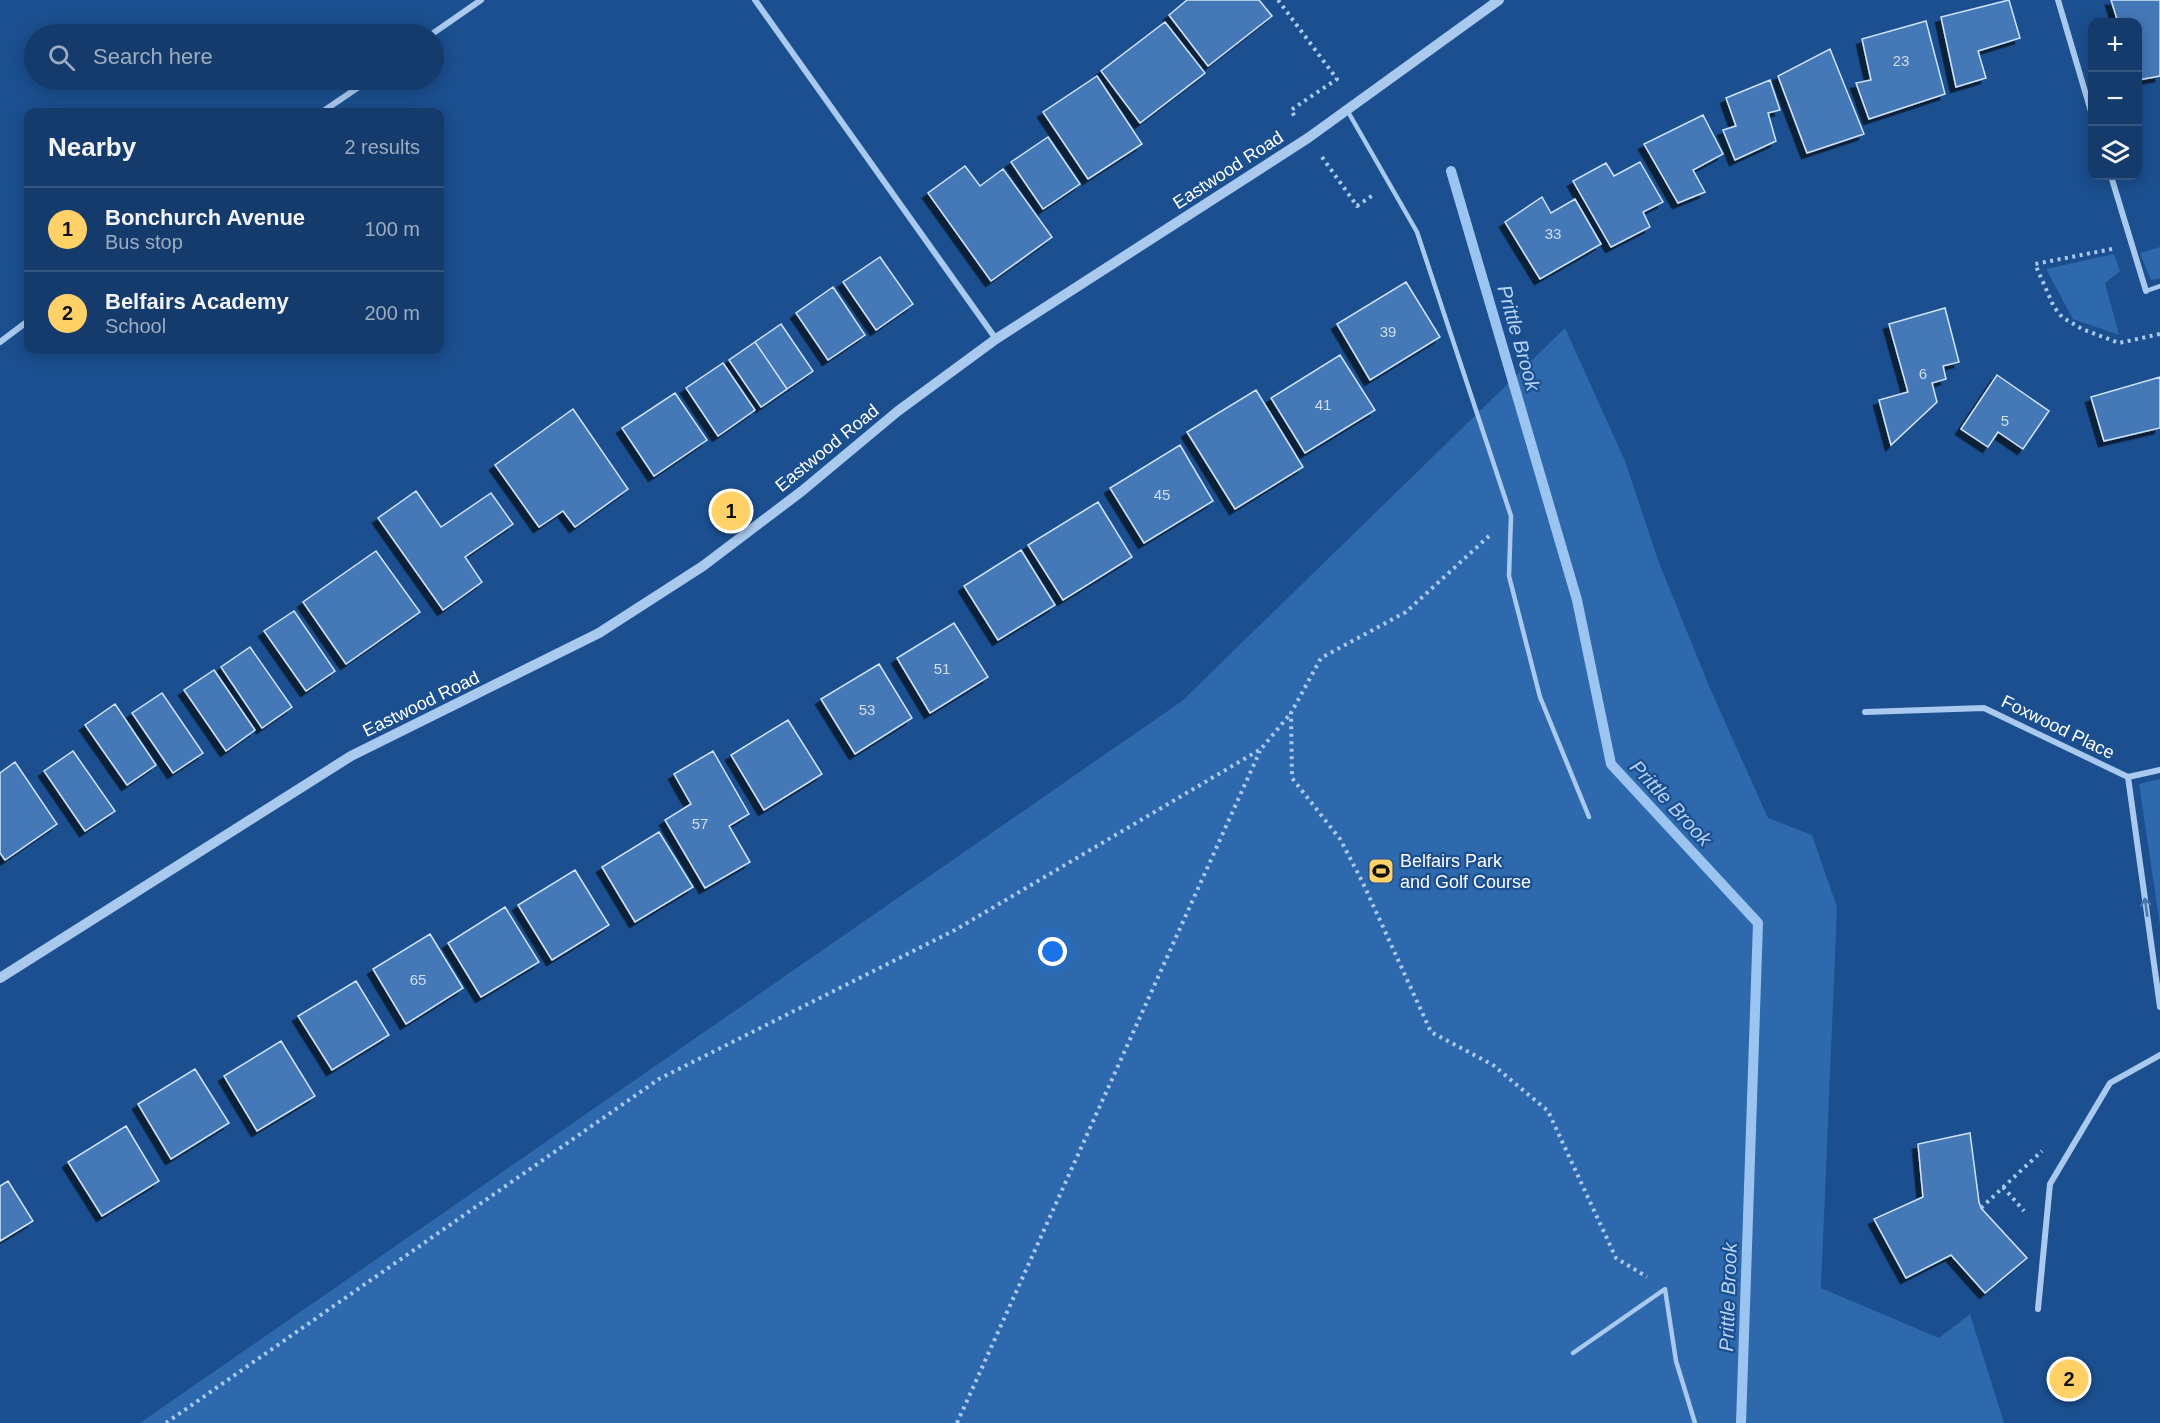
<!DOCTYPE html>
<meta charset="utf-8">
<style>
:root{--surface:#143b6b;--page:#1d4271;--text:#f1f3f6;--muted:#9dadc1;--line:#33557e;--accent:#ffd166}
body{margin:0;font-family:Helvetica,sans-serif;background:var(--page);color:var(--text)}
.controls{position:absolute;right:18px;top:18px;display:grid;overflow:hidden;border-radius:12px;box-shadow:0 3px 15px #0003}
.controls button{width:54px;height:54px;display:grid;place-items:center;padding:0;border:0;border-bottom:2px solid var(--line);background:var(--surface);color:var(--text);font:30px sans-serif}
.you{position:absolute;left:1053px;top:952px;width:21px;height:21px;margin:-15px;border:4px solid #fff;border-radius:50%;background:#1a73e8;box-shadow:0 0 0 9px #1a73e833}
.badge{display:grid;place-items:center;width:39px;height:39px;border-radius:50%;background:var(--accent);color:#111;font-size:20px;font-weight:700}
.pin{position:absolute;translate:-50% -50%;border:3px solid #fff;box-shadow:0 2px 6px #0006}
.list{margin:0;padding:0;list-style:none}
h2{display:flex;justify-content:space-between;align-items:center;height:78px;margin:0;padding:0 24px;font-size:26px}
h2 small{font-size:20px;font-weight:400;color:var(--muted)}
.list li{display:grid;grid-template-columns:39px 1fr auto;gap:18px;align-items:center;box-sizing:border-box;height:84px;padding:0 24px;border-top:2px solid var(--line)}
.list b{display:block;font-size:22px;white-space:nowrap}
.list p{margin:0;font-size:20px;white-space:nowrap;color:var(--muted)}
.list em{font-size:20px;font-style:normal;color:var(--muted)}
.icon{flex:none;width:33px;height:33px;fill:none;stroke:currentColor;stroke-width:2;stroke-linecap:round;stroke-linejoin:round}
.map{position:relative;flex:none;width:2160px;height:1423px;overflow:hidden}
.search{position:absolute;background:var(--surface);box-shadow:0 3px 15px #0003;left:24px;top:24px;width:420px;height:66px;display:flex;align-items:center;gap:15px;box-sizing:border-box;padding:0 21px;border-radius:33px;color:var(--muted);font-size:22px}
.panel{position:absolute;background:var(--surface);box-shadow:0 3px 15px #0003;left:24px;top:108px;width:420px;height:246px;border-radius:12px}
.map>svg:first-child{display:block}
</style>
<div class="map">
<svg width="2160" height="1423" viewBox="0 0 2160 1423">
<defs>
<filter id="shadow"><feDropShadow dx="-5.5" dy="5.5" stdDeviation="0" flood-color="#0009"/></filter>
</defs>
<rect width="100%" height="100%" fill="#1b4f8f"/>
<!-- green -->
<path fill="#2e69ad" d="M2160,247v31l-9,2 -11,-27z
M2114,254l6,17 -15,12 14,52 -46,-16 -27,-50z
M1565,328l60,133 33,99 51,126 59,132 44,17 25,72 -16,381 118,50 31,-24 34,109h-1864l1042,-722z
M2160,779v146l-21,-141z"/>
<g fill="none" stroke-linecap="round" stroke-linejoin="round">
<!-- stream -->
<path stroke="#9cc4f0" stroke-width="10" d="M1451,171l126,429 34,164 147,159 -17,500"/>
</g>
<!-- building -->
<path fill="#4478b7" stroke="#cfe3fa" stroke-width="1.5" filter="url(#shadow)" d="M1187,0h72l13,16 -64,50 -39,-51z
M2009,0l11,38 -42,13 8,27 -30,9 -15,-70z
M2111,0h49v76l-22,4v-58h-20z
M1926,21l19,73 -76,25 -13,-36 15,-3 -9,-41z
M1165,22l40,51 -65,50 -39,-52z
M1830,49l34,85 -57,19 -29,-77z
M1097,76l45,68 -54,35 -45,-67z
M1770,80l10,30 -12,3 8,28 -41,19 -12,-30 13,-4 -10,-28z
M1703,115l20,39 -30,16 12,22 -27,11 -34,-59z
M1048,137l32,47 -37,25 -32,-47z
M1640,162l23,40 -20,10 7,15 -39,20 -38,-66 33,-18 8,13z
M965,166l15,20 23,-17 49,68 -61,44 -63,-88z
M1542,197l9,16 24,-14 26,45 -61,35 -35,-57z
M880,257l33,47 -37,26 -33,-48z
M1406,282l34,55 -70,43 -33,-56z
M833,287l32,48 -37,25 -32,-47z
M1945,308l14,54 -16,4 3,13 -14,4 5,19 -46,43 -12,-45 29,-8 -19,-68z
M781,324l32,47 -26,18 -32,-47z
M755,342l32,47 -26,18 -32,-47z
M1340,355l35,55 -70,43 -34,-55z
M723,363l32,47 -37,26 -32,-48z
M1997,375l52,36 -26,38 -25,-17 -10,15 -27,-18z
M2160,377v51l-56,13 -13,-44z
M1256,390l47,77 -68,42 -48,-77z
M675,393l32,47 -53,36 -32,-48z
M573,409l55,80 -53,38 -12,-16 -24,16 -44,-62z
M1180,445l33,56 -69,42 -34,-55z
M416,491l25,36 50,-34 22,31 -48,33 17,25 -39,28 -65,-92z
M1098,502l34,55 -69,43 -35,-55z
M1021,550l34,55 -57,35 -34,-54z
M376,551l44,61 -74,52 -43,-62z
M294,611l41,60 -29,20 -42,-60z
M954,623l34,54 -58,36 -33,-55z
M250,647l42,60 -30,21 -41,-61z
M879,664l33,54 -57,36 -34,-55z
M214,670l41,60 -29,21 -42,-61z
M162,693l41,60 -30,20 -41,-60z
M115,704l41,61 -29,20 -42,-60z
M788,720l34,54 -58,36 -33,-55z
M73,751l42,60 -30,20 -41,-60z
M713,751l36,63 -20,12 21,36 -45,26 -40,-68 26,-16 -17,-30z
M15,762l42,62 -52,36 -5,-7v-80z
M659,832l34,55 -58,35 -33,-55z
M575,870l34,55 -57,35 -34,-55z
M505,907l34,55 -58,35 -33,-54z
M430,934l33,54 -57,36 -33,-55z
M356,981l33,54 -57,35 -34,-54z
M281,1041l34,55 -58,35 -33,-55z
M195,1069l34,54 -58,36 -33,-55z
M126,1126l33,55 -57,35 -34,-54z
M1970,1133l9,69 2,6 46,50 -42,35 -34,-38 -45,23 -32,-59 49,-22 -5,-53z
M8,1181l25,40 -33,20v-55z"/>
<g fill="none" stroke-linecap="round" stroke-linejoin="round">
<!-- path -->
<path stroke="#a9c9ee" stroke-width="4" stroke-dasharray="3 4.5" stroke-linecap="butt" d="M1278,0l59,79 -46,31 5,9
M1322,157l35,49 16,-11
M2112,249l-77,15 19,43 8,10 20,12 37,14 41,-9
M1489,536l-83,76 -85,46 -30,55 1,65 48,61 22,42 69,151 62,33 55,46 68,147 31,19
M2003,1187l21,24
M1981,1208l61,-57
M166,1423l493,-344 296,-149 306,-181 30,-36
M957,1423l303,-672"/>
<!-- service -->
<path stroke="#a9c9ee" stroke-width="4.5" d="M1347,110l70,122 94,284 -2,60 31,121 49,120
M2146,291l14,-5
M1573,1353l92,-64 11,72 19,62"/>
<!-- minor -->
<path stroke="#a9c9ee" stroke-width="6" d="M755,0l241,339
M2058,0l34,115
M432,34l49,-34
M322,112l47,-32
M2111,176l35,115
M0,342l28,-21
M1865,712l119,-4 144,69
M2160,770l-32,7 32,230
M2038,1309l12,-125 60,-101 50,-28"/>
<!-- tertiary -->
<path stroke="#a9c9ee" stroke-width="10" d="M0,978l351,-222 248,-123 104,-67 99,-75 96,-80 98,-72 312,-201 191,-138"/>
</g>
<!-- one-way arrows -->
<defs><path id="oneway-shaft" d="M-6 0H5M1.5-3L5.5 0L1.5 3" fill="none" stroke-width="1.6" stroke-linecap="round" stroke-linejoin="round" transform="scale(1.5)"/></defs>
<use stroke="#4674ac" href="#oneway-shaft" transform="translate(2146 907) rotate(-98)"/>
<!-- icons -->
<defs>
<g id="stadium-square" transform="scale(1.35)"><rect x="-9" y="-9" width="18" height="18" rx="4" fill="#ffd166" stroke="#1b4f8f"/><path d="M0-5a6.5 5 0 1 0 0 10a6.5 5 0 1 0 0-10ZM-3.5-1.8h7v3.6h-7Z" fill="#111"/></g>
</defs>
<g fill-rule="evenodd">
<use href="#stadium-square" x="1381" y="871"/>
</g>
<g text-anchor="middle" dominant-baseline="central" stroke-width="4.5" stroke-linejoin="round" paint-order="stroke">
<!-- number labels -->
<g font-size="15" fill="#d0dded">
<text x="1901" y="60">23</text>
<text x="1553" y="233">33</text>
<text x="1388" y="331">39</text>
<text x="1923" y="373">6</text>
<text x="1323" y="404">41</text>
<text x="2005" y="420">5</text>
<text x="1162" y="494">45</text>
<text x="942" y="668">51</text>
<text x="867" y="709">53</text>
<text x="700" y="823">57</text>
<text x="418" y="979">65</text>
</g>
<!-- street labels -->
<g font-size="18" fill="#fff" stroke="#1b4f8f">
<text transform="translate(1228 170) rotate(-33)">Eastwood Road</text>
<text transform="translate(827 448) rotate(-39)">Eastwood Road</text>
<text transform="translate(421 704) rotate(-26)">Eastwood Road</text>
<text transform="translate(2058 727) rotate(26)">Foxwood Place</text>
</g>
<!-- poi labels -->
<g font-size="18" fill="#fff" stroke="#1b4f8f" text-anchor="start">
<text x="1400" y="861">Belfairs Park<tspan x="1400" dy="21">and Golf Course</tspan></text>
</g>
<!-- water labels -->
<g font-size="20" font-style="italic" fill="#b5d3f5" stroke="#1b4f8f">
<text transform="translate(1519 338) rotate(74)">Prittle Brook</text>
<text transform="translate(1671 803) rotate(47)">Prittle Brook</text>
<text transform="translate(1728 1297) rotate(-88)">Prittle Brook</text>
</g>
</g>
</svg>
<div class="controls">
<button>+</button>
<button>−</button>
<button><svg class="icon" aria-label="layers" viewBox="0 0 24 24"><path d="M12 4l9 5-9 5-9-5zM3 14l9 5 9-5"/></svg></button>
</div>
<div class="you"></div>
<div class="pin badge" style="left:731px;top:511px">1</div>
<div class="pin badge" style="left:2069px;top:1379px">2</div>
<div class="search"><svg class="icon" aria-label="search" viewBox="0 0 24 24"><circle cx="10" cy="10" r="6"/><path d="M15 15l6 6"/></svg>Search here</div>
<section class="panel">
<h2>Nearby<small>2 results</small></h2>
<ul class="list">
<li><span class="badge">1</span><div><b>Bonchurch Avenue</b><p>Bus stop</p></div><em>100 m</em></li>
<li><span class="badge">2</span><div><b>Belfairs Academy</b><p>School</p></div><em>200 m</em></li>
</ul>
</section>
</div>
